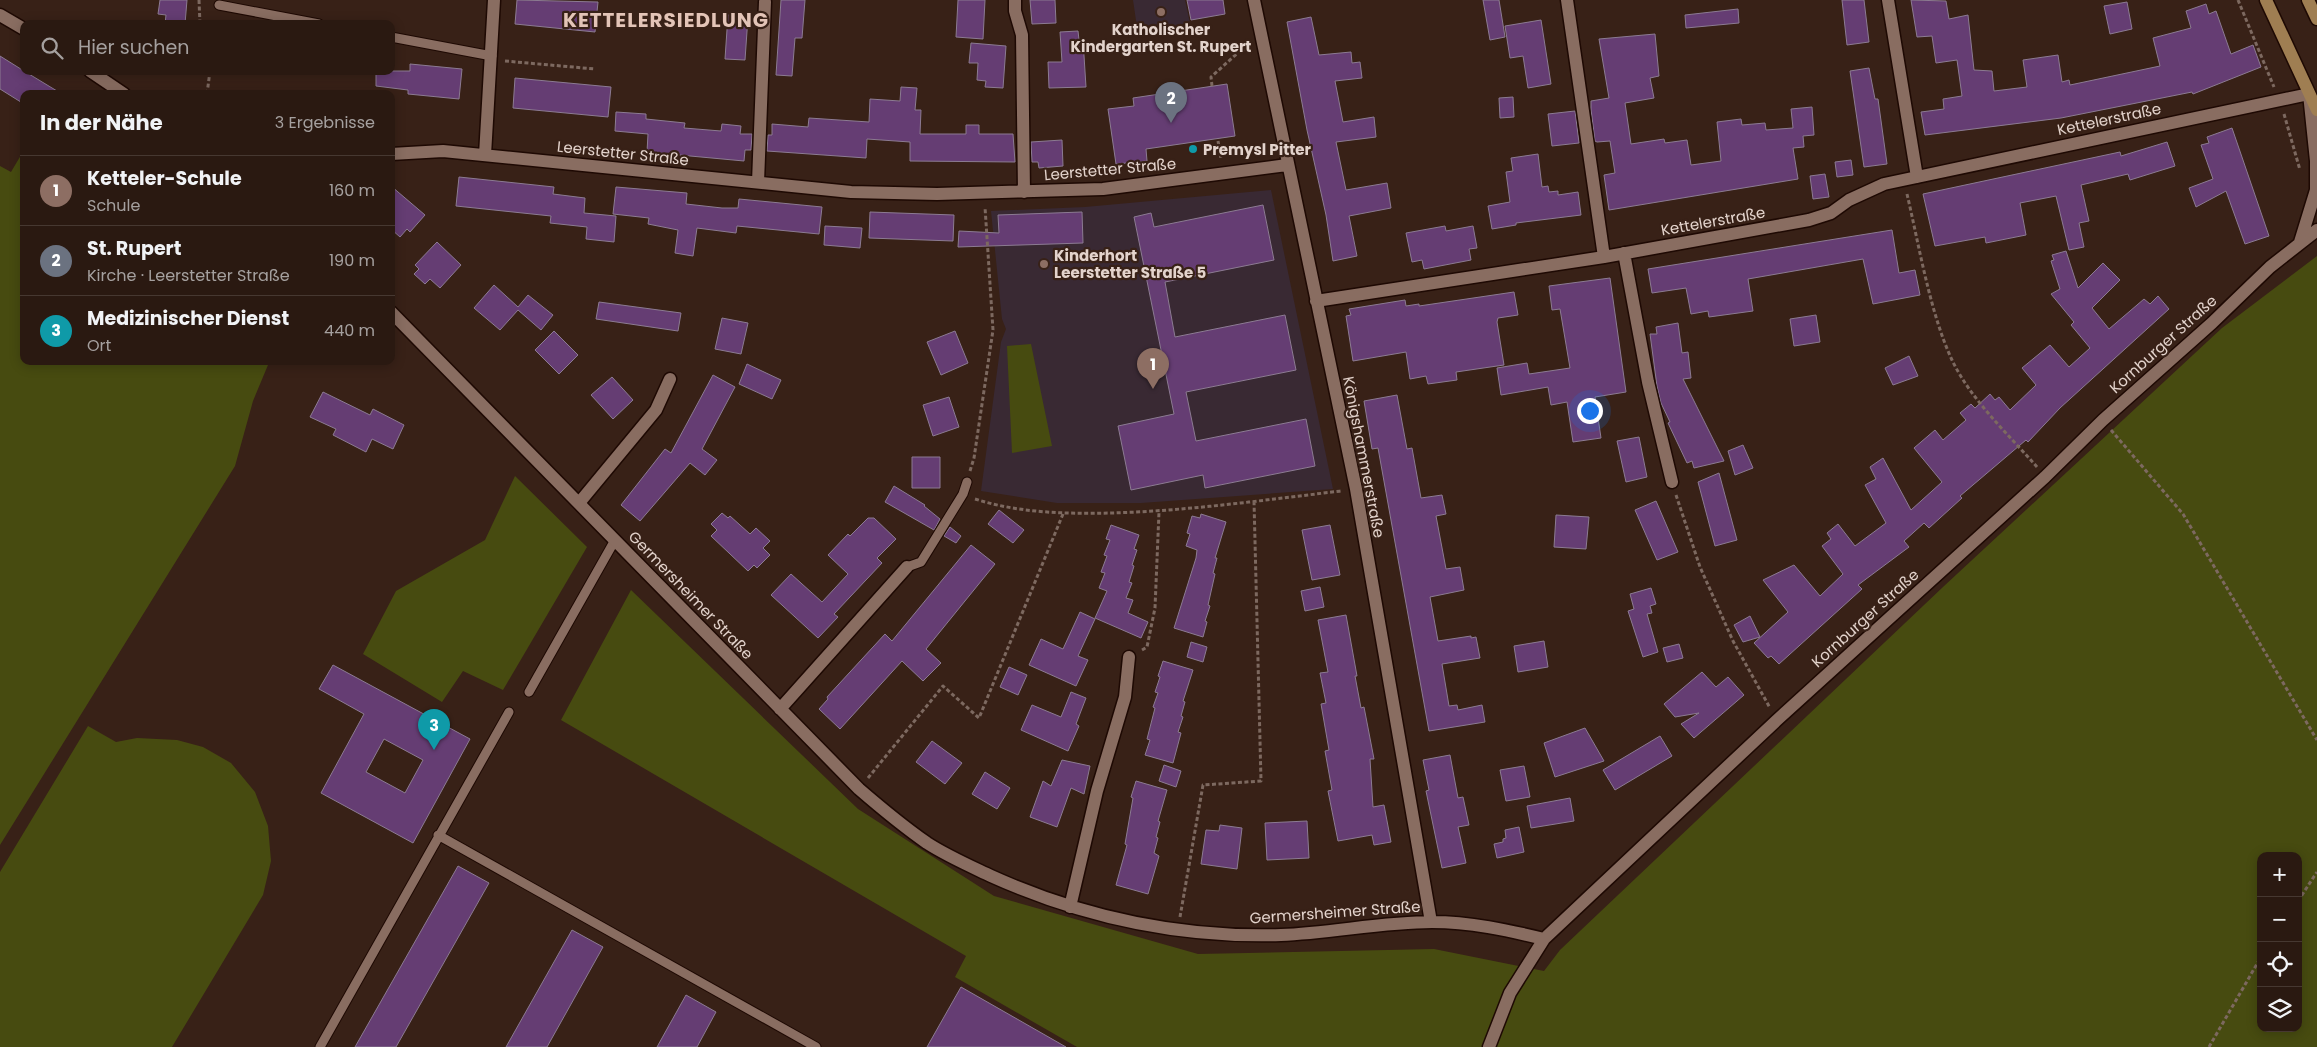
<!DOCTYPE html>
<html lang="de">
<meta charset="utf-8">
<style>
:root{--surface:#2a1911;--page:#32221a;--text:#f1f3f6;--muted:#a5a09f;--line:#463831;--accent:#b45309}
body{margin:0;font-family:Poppins,sans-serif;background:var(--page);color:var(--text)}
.controls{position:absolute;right:15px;bottom:15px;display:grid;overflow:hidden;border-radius:10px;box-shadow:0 2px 12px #0003}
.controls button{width:45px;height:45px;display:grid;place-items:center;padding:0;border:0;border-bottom:1px solid var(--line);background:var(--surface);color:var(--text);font:25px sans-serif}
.you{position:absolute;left:1589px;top:410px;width:18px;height:18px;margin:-12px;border:4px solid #fff;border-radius:50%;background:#1a73e8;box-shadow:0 0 0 8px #1a73e833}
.badge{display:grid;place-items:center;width:32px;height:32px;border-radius:50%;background:var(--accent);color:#fff;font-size:16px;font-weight:700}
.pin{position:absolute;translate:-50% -41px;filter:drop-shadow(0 1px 2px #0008)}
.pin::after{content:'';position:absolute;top:26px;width:18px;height:15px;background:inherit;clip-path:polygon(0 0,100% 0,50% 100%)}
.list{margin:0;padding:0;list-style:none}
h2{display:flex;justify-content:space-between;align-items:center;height:65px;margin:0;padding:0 20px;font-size:21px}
h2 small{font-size:16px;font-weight:400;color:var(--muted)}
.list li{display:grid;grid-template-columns:32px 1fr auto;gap:15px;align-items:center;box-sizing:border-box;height:70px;padding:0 20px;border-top:1px solid var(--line)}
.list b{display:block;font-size:19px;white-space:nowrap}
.list p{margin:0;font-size:16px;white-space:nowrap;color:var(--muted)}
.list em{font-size:16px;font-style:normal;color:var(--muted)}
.icon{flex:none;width:28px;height:28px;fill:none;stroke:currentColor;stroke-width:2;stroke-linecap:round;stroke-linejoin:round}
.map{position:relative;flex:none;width:2317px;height:1047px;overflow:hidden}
.search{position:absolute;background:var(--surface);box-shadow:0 2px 12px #0003;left:20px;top:20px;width:375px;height:55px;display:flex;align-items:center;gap:12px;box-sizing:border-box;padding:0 18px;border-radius:10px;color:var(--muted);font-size:19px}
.panel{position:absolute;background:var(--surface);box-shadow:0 2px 12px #0003;left:20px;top:90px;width:375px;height:275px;border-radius:10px}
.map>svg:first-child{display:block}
</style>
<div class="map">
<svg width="2317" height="1047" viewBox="0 0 2317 1047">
<rect width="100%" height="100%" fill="#382117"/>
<!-- education -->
<path fill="#392933" d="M1133,0h52l5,23 -52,11z
M1271,190l62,299 -192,14h-84l-76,-12 20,-149 5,-13 -4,-10 -11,-108 94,-4z"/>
<!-- green -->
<path fill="#474b10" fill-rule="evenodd" d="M24,150v211h257l-13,4 -15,36 -18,65 -235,379v-679l11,6z
M2317,256v791h-1240l-122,-70 11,-21 -405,-236 70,-130 227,219 136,87 204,58 236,-5 110,22 16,-21 383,-363 279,-259zM2261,856h37v172h-37z
M1031,344l21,102 -40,7 -5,-107z
M515,476l72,71 -84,143 -40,-19 -21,31 -79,-48 33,-63 89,-51z
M88,726l28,16 21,-4 40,2 26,7 28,16 24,29 13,34 3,35 -8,34 -91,152h-172v-175z"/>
<!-- building -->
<path fill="#653d73" stroke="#8c7b92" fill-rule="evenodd" d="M160,0h27l-2,24h-20l1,-9 -8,-1z
M517,0l81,2 -3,30 -80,-8z
M781,0h24l-3,38h-7l-3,38 -16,-1z
M958,0h27l-2,39 -27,-2z
M1030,0h25l1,23 -24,1z
M1187,0h36l2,14 -34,6z
M1483,0h16l6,37 -15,3z
M1842,0h22l5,42 -22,3z
M1911,0l35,1 3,18 19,-4 6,55 18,1 2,20 33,-4 -4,-27 35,-5 4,27 7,-2 1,5 90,-19 -7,-28 38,-10 -5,-17 20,-7 3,10 7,-3 15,43 22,-9 8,22 -68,27 -1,-2 -131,26 -136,17 -4,-23 23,-3 -1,-10 19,-3 -5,-36 -21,3 -4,-27 -15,1z
M2127,2l5,27 -22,5 -6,-28z
M1738,9l1,14 -53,5 -1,-13z
M728,15l20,2 -3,43 -20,-1z
M1311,17l8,38 32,-3 1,11 8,-1 2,16 -27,3 8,41 31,-5 2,20 -40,5 10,48 41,-7 4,25 -42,8 8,40 -24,5 -7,-46 -19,-85 -20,-108z
M1541,20l10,64 -23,4 -5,-32 -13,2 -5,-32z
M1078,31l1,9h4l3,47 -37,1 -1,-26h14l-2,-30z
M1655,34l4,42 -9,2 4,20 -29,5 6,41 33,-5 1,4 22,-3 4,25 30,-4 -4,-39 24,-3 1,6 23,-2 1,7 27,-2 -2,-19 21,-2 2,28 -11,1 1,11 -11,1 5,31 -189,31 -5,-35 11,-2 -5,-32 -13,1 -2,-1 -4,-32v-8l18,-3 -10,-59z
M971,43l35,3 -3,42 -18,-1 1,-6 -9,-1 1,-17h-9z
M0,56l24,15 38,23h-38v10l-24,-15z
M410,64l52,5 -3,30 -51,-5v-4l-32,-4v-15h34z
M1869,68l6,31h3l9,65 -23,3 -14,-96z
M515,78l96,9 -3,30 -95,-9z
M1227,84l8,52 -89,13 1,12 -31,3 -8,-55 26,-3 -1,-8z
M901,87l16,1 -2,22h6l-1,24h46v-9h13v9h34l2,28 -105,-1v-19l-43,-3 -1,19 -99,-7 1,-16h4v-11l36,3 1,-9 60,4 1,-23 30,2z
M1513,97l1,20 -14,1 -1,-20z
M1575,111l4,32 -27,3 -4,-32z
M616,112l30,2v5l39,4 -1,5 37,3 1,-7 19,2 -1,8h12l-1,16h-6l-1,11 -97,-9 1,-18 -33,-3z
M2232,128l37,108 -24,8 -19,-53 -30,16 -7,-19 24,-9 -12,-34 8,-2 -2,-6z
M1062,140l1,26 -24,2 -1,-6h-6l-1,-20z
M2167,142l8,24 -45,14 -2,-6 -47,11 8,36 -10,2 5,24 -15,3 -13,-54 -36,7 6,32 -40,8 -1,-6 -50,9 -12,-52 197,-42 1,4z
M1538,154l4,33 6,-1 1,6 9,-1v4l20,-3 3,23 -65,8v2l-24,4 -4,-23 22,-4 -4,-30 7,-1 -2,-13z
M1851,160l2,15 -16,2 -2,-15z
M1825,174l4,23 -16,2 -3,-23z
M459,177l95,10 -1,7 32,4 -1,15 32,3 -2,26 -28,-3 1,-12 -37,-4 1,-7 -95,-10z
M391,186l34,29 -15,17 -3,-3 -7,8 -9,-8z
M616,187l71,6 -1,11 36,4h16l1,-9 83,8 -3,27 -82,-8 -1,7 -39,-5 -4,28 -18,-3 3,-23 -30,-6 1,-6 -36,-4z
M1263,205l11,55 -109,22 10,55 110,-22 11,55 -110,22 10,49 110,-22 9,47 -110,22 -2,-13 -72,15 -13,-64 56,-12 -40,-197 17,-4 3,14z
M870,212l84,3 -1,26 -84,-3z
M1082,212l1,31 -125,4 1,-16 40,2 -1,-18z
M825,226l37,2 -2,20 -36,-3z
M1445,226l1,5 27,-5 4,22 -8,1 2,11 -47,9 -2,-9 -10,2 -6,-29z
M1892,230l7,43 16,-3 5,25 -47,9 -10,-45 -115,20 5,32 -44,6 -1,-6 -17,3 -5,-26 -34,5 -4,-24z
M437,242l24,23 -21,23 -10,-9 -5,5 -11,-10 5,-5 -4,-4z
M2066,251l12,37 25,-25 17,17 -28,28 17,21 35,-30 6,5 8,-8 11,13 -109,99 -32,34 -2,-2 -66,56 2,2 -33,30 -5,-5 -20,18 5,6 -51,38 4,4 -83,75 -8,-8 -3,2 -14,-15 34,-31 -25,-32 31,-15 26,31 23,-22 -21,-28 9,-7 -4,-6 11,-9 17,22 31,-23 -21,-38 11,-6 -6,-12 13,-9 28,52 31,-28 -28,-34 21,-18 8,10 23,-20 -6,-7 11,-9 4,4 15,-14 5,6 4,-3 11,13 26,-25 -14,-17 28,-23 19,22 21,-19 -19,-23 3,-3 -23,-28 9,-5 -9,-28 3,-1 -2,-5z
M1610,278l16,114 -31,5 6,41 -28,4 -6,-40 -16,3 -3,-18 -47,8 -4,-27 30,-5 2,11 41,-6 -10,-59 -8,1 -3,-24z
M494,285l24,22 10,-12 25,20 -12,15 -23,-20 -18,20 -26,-22z
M1514,292l4,23 -20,3 -1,4 7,43 -48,7 1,8 -29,4 -2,-8 -16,3 -4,-27 -53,9 -7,-45 5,-1 -2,-6 56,-9 1,6 13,-2v2z
M599,302l82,11 -3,18 -82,-12z
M1816,315l4,27 -26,4 -4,-27z
M722,318l26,5 -7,31 -26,-5z
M1678,323l4,30 6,-1 3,26 -8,1 41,82 -30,7 -2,-7 -5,2 -19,-40 2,-1 -9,-19 -4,-17 -7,-52h7l-1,-7z
M554,331l24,24 -19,19 -24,-24z
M955,331l13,32 -27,12 -14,-33z
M1909,356l9,20 -25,9 -8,-17z
M747,364l34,16 -9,19 -33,-15z
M713,375l22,12 -33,62 15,11 -12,15 -15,-12 -50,58 -19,-16 44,-56 6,4z
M612,377l21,23 -20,19 -22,-24z
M323,392l47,23 3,-6 31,16 -11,24 -21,-10 -6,13 -33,-17 3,-6 -26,-12z
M1397,395l10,54 5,-1 9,50 21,-3 4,19 -10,2 10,53 14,-2 4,23 -34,7 8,44 33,-5v2l5,-1 4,21 -38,6 7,42 8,-1 1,5 24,-5 3,17 -56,9 -51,-283 -6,1 -8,-48z
M949,397l10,30 -26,9 -10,-31z
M1639,437l8,40 -21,5 -9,-41z
M1743,445l10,23 -18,7 -7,-24z
M912,457h28v31h-28z
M1719,473l18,67 -22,6 -17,-64z
M894,486l31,19 -1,1 16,13 -6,11 -49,-28z
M1656,501l22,51 -21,8 -22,-50z
M999,510l25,20 -11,13 -25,-19z
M722,513l6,5 2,-2 20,18 6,-6 14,13 -7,7 7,7 -13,13 -3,-3 -6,6 -37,-35 6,-6 -6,-6z
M1201,514l25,8 -11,36h2l-4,15 2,1 -7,31 2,1 -5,15 2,1 -4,15 -29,-9 22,-70 1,-8 -11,-4 4,-12 -3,-1 5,-17 8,2z
M1556,515l33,2 -3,32 -32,-2z
M868,518h6l22,21 -19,19 5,5 -48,51 4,3 -20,21 -47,-43 20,-21 31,28 26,-28 -20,-19 20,-21 2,2z
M1111,525l28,10 -5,14 3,1 -5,15 2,1 -5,16 3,1 -6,15 7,2 -5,13 20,9 -7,16 -46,-20 12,-27 -8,-3 6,-15 -4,-1 6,-16 -3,-1 6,-15 -4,-1z
M1330,525l10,50 -28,5 -10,-50z
M950,527l11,9 -5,7 -12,-7z
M971,545l24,19 -69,85 15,14 -18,18 -21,-20 -62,68 -21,-20 9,-10 -1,-2 58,-63 7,7z
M1320,587l4,20 -19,4 -4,-20z
M1651,588l5,16 -6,2 2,7 -5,1 11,38 -15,5 -15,-46 6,-2 -4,-15z
M1080,612l15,7 -17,37 10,4 -12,26 -47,-21 12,-26 22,10z
M1346,615l11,61h-2l6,32 3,-1 10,52h-4l3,48 11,-2 7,37 -17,3 -2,-10 -34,6 -10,-50 4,-1 -7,-39 4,-1 -8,-46 5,-1 -6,-30 8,-1 -10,-52z
M1750,616l10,21 -17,5 -9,-17z
M1544,641l4,26 -30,5 -4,-26z
M1191,642l16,5 -4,15 -16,-5z
M1679,644l4,14 -16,4 -4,-14z
M1163,661l30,9 -10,31 2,1 -4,14 2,1 -5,15 3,1 -8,30 -28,-8 5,-15 -3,-1 8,-31 -2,-1 5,-14 -3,-1 5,-15 -2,-1z
M333,665l137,74 -57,104 -92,-50 43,-79 -45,-25zM384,739l39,21 -18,33 -39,-21z
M1009,667l18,8 -9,20 -18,-8z
M1702,672l14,15 12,-10 16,18 -50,43 -13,-14 18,-11 -24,4 -11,-13z
M1071,692l15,6 -10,26 3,2 -11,25 -47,-21 11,-25 29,12z
M1585,728l19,33 -49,16 -11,-34z
M1660,736l12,20 -57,34 -12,-20z
M932,741l30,22 -17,21 -29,-22z
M1450,755l8,43 5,-1 6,28 -11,2 8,36 -24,5 -16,-77 3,-1 -6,-30z
M1062,760l28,6 -6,28 -13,-6 -14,39 -27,-10 13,-36 8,5z
M1164,765l17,6 -5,16 -17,-6z
M1524,766l6,31 -24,4 -6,-31z
M985,772l25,16 -13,21 -25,-15z
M1136,781l31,9 -9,31 2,1 -4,15 2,1 -4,15 5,3 -11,38 -32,-9 11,-40 -2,-1 8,-46 -2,-1z
M1570,798l4,23 -43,7 -4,-22z
M1307,821l2,37 -42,2 -2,-37z
M1220,825l22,3 -5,41 -36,-5 5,-34 13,1z
M1519,827l5,25 -27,6 -3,-14 9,-2v-3l3,-1 -1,-8z
M458,866l31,17 -93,164h-41z
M572,930l31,17 -56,100h-41z
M961,987l105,60h-139z
M686,995l30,17 -19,35h-40z"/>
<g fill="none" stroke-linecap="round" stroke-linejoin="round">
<!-- service casing -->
<g stroke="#1e0903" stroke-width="11">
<path id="service" d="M219,5l100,19
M391,37l101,19
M907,567l14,-5 42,-68 4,-12
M529,692l86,-152
M438,835l378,212
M320,1047l189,-335"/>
</g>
<!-- minor casing -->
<g stroke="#1e0903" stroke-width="15">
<path id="minor" d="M1015,0v11l7,24 2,157
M1254,0l102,489 75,433
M1567,0l37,257
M1888,0l29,177
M0,15l24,14
M90,71l34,23
M391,154l52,-3 408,41 86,2 166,-5 184,-24
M485,155l9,-155
M758,182l7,-180
M1624,253l24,129 24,100
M1316,301l288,-44 205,-37 22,-7 18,-13 35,-16 425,-90 7,67v29l-16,52
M391,312l468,477c22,19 45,38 68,54 20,13 43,23 64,33 91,41 190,62 290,59 51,-2 101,-13 151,-13 38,0 75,8 112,17
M579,503l77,-93 14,-31
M780,709l127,-142
M1070,907l27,-116 28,-94 4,-40
M1489,1047l21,-54 34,-54 233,-219 268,-243 58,-57 109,-97 58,-56 47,-37"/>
</g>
<!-- secondary casing -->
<g stroke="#1e0903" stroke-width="15">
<path id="secondary" d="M2266,0l51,110
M2308,0l9,19"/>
</g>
<!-- path -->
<path stroke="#7d6960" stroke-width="3" stroke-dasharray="4 2.5" stroke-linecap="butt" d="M199,0l1,24
M2238,0l36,87
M505,61l90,8
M1212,86l-1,-9 30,-27 10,-1
M207,94l3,-23
M2284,114l16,56
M1218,141l3,18
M1907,194c12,51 23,119 45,166 19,40 56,74 85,107
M2111,430l72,84 134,226
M970,471l4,-13 19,-128 -8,-123
M1676,495l24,72 33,74 37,67
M975,499c44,14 90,15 135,14 78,-2 154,-13 231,-22
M1142,650l5,-3 8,-39 4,-96
M868,778l75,-92 36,32 84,-204
M2298,901l19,-29
M1180,917l23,-132 58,-4 -7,-280
M2209,1047l52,-90"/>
<!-- service -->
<use href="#service" stroke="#896d61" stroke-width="9"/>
<!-- minor -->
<use href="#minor" stroke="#896d61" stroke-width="12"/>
<!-- secondary -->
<use href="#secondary" stroke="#9f7e52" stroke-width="12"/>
</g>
<!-- markers -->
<g fill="#8d6e63" stroke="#382117" stroke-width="2">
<circle cx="1161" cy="12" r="5"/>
<circle cx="1044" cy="264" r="5"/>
</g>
<circle fill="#0f9aa8" stroke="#382117" stroke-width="2" cx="1193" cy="149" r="5"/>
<g text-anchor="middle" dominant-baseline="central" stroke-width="4.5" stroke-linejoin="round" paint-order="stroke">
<!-- poi labels -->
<g font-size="15" font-weight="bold" fill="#e3d3cc" stroke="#382117" text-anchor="start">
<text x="1161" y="29" text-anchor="middle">Katholischer<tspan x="1161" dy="17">Kindergarten St. Rupert</tspan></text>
<text x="1203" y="149">Premysl Pitter</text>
<text x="1054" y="255">Kinderhort<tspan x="1054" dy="17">Leerstetter Straße 5</tspan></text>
</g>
<!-- street labels -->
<g font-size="15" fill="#e3d3cc" stroke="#382117">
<text transform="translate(2109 119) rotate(-12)">Kettelerstraße</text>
<text transform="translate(623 153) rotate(6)">Leerstetter Straße</text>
<text transform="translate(1110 169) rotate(-5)">Leerstetter Straße</text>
<text transform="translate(1713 221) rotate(-10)">Kettelerstraße</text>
<text transform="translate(2163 344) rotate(-42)">Kornburger Straße</text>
<text transform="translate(1364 457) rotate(79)">Königshammerstraße</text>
<text transform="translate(691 595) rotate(46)">Germersheimer Straße</text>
<text transform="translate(1865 618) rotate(-42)">Kornburger Straße</text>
<text transform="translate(1335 912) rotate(-4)">Germersheimer Straße</text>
</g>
<!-- district labels -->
<g font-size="20" font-weight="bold" letter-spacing="1" fill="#e3c4b7" stroke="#382117">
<text x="666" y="20">KETTELERSIEDLUNG</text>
</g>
</g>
</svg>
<div class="controls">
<button>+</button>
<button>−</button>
<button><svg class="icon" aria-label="locate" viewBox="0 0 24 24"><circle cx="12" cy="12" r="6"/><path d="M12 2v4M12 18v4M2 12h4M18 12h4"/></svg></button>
<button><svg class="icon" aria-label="layers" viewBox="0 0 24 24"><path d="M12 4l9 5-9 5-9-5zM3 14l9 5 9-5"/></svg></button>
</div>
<div class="you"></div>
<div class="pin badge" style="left:1153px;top:389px;background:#8d6e63">1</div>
<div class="pin badge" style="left:1171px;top:123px;background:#6b7280">2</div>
<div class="pin badge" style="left:434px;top:750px;background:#0f9aa8">3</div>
<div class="search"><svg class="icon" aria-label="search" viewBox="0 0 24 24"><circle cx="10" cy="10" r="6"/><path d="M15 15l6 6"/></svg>Hier suchen</div>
<section class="panel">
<h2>In der Nähe<small>3 Ergebnisse</small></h2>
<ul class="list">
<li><span class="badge" style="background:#8d6e63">1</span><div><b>Ketteler-Schule</b><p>Schule</p></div><em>160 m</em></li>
<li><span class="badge" style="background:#6b7280">2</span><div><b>St. Rupert</b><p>Kirche · Leerstetter Straße</p></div><em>190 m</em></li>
<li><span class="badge" style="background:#0f9aa8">3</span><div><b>Medizinischer Dienst</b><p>Ort</p></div><em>440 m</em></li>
</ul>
</section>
</div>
